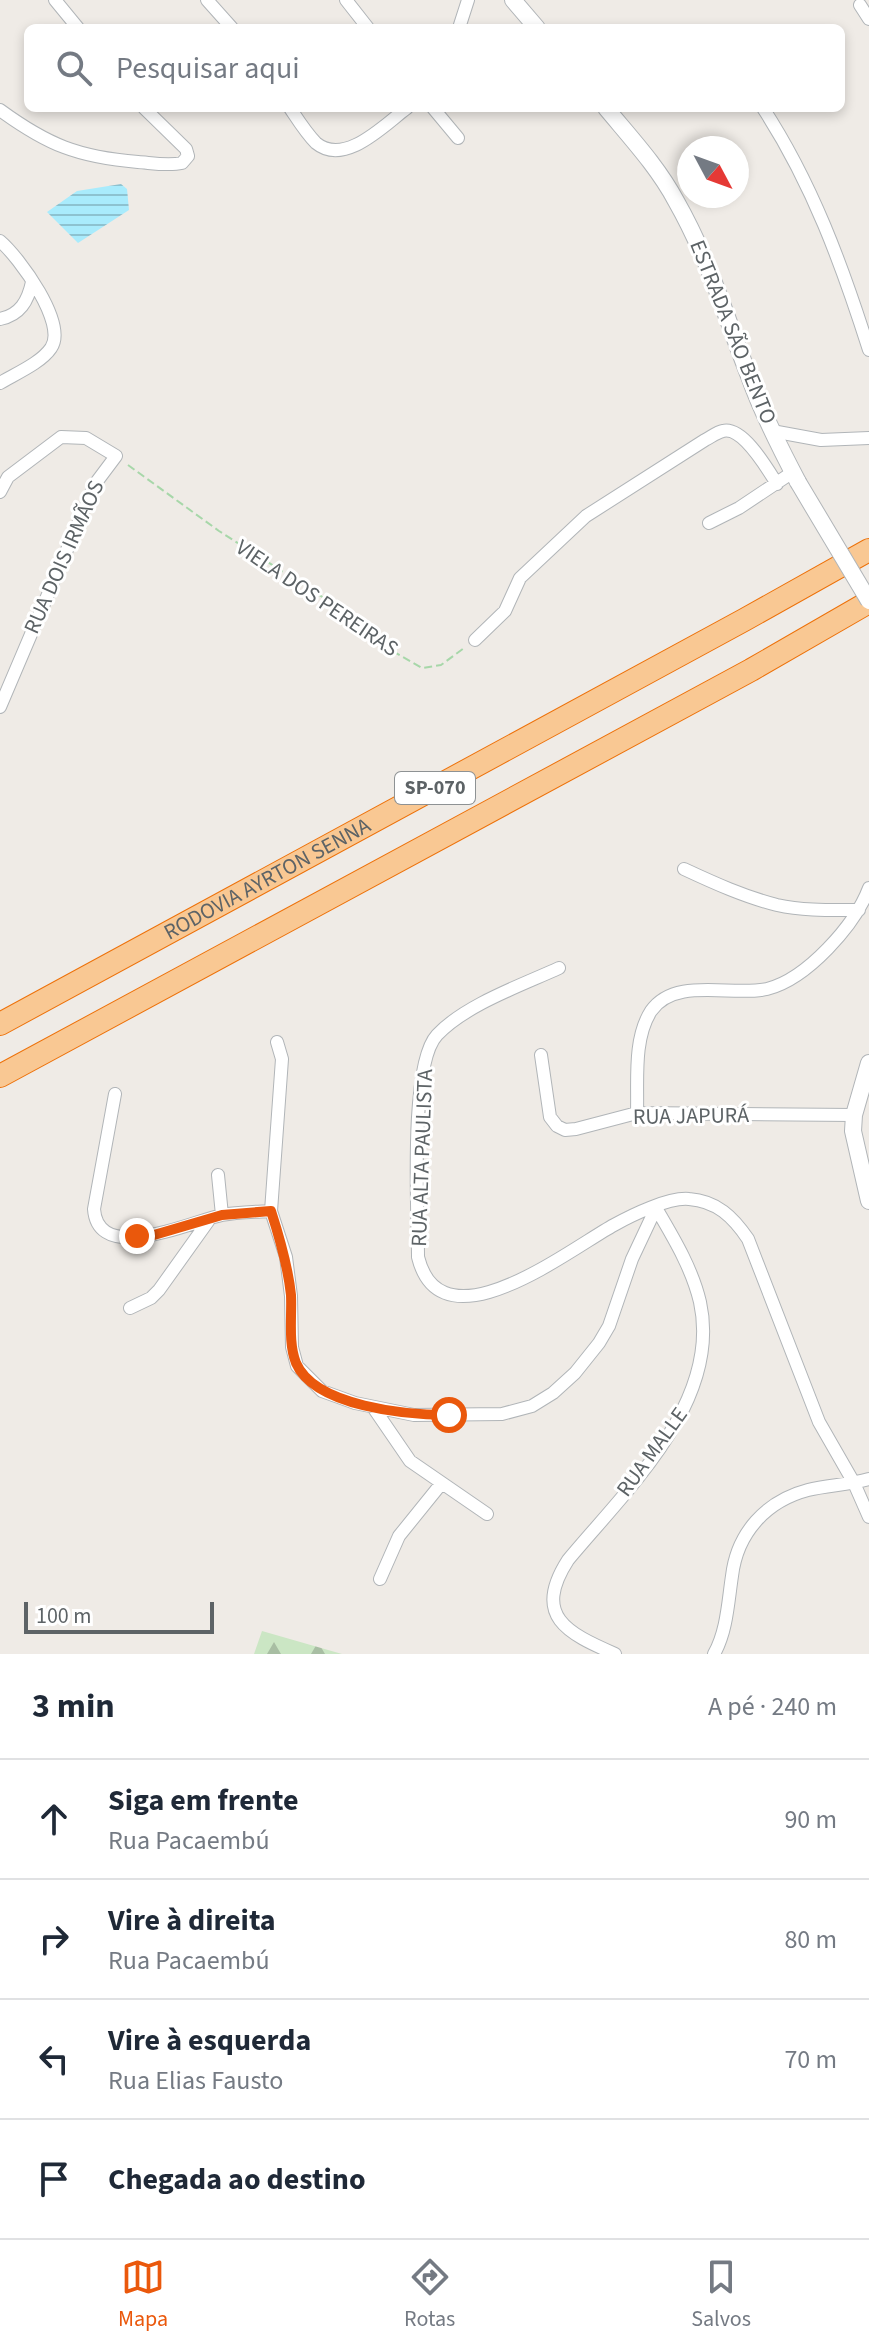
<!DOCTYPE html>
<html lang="pt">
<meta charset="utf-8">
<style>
:root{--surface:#fff;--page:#f6f6f7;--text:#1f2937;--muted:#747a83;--line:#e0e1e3;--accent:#ea580c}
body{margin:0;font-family:"Source Sans 3",sans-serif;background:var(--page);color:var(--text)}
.compass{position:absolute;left:677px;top:136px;width:72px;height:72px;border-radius:50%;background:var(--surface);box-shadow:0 4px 12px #0003;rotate:131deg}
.scale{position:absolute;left:24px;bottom:20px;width:190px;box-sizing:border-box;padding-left:8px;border:4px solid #5d6366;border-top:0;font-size:22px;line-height:28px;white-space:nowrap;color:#5d6366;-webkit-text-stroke:6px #fff;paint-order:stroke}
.stop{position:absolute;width:24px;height:24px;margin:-18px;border:6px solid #ea580c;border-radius:50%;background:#fff}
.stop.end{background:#ea580c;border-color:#fff;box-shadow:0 2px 8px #0008}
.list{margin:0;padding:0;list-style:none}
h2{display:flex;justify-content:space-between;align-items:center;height:104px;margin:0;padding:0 32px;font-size:34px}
h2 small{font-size:26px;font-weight:400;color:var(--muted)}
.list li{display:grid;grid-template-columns:52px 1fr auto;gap:24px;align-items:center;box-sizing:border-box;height:120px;padding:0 32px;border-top:2px solid var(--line)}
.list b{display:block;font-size:30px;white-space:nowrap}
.list p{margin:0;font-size:26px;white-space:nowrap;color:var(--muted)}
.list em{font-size:26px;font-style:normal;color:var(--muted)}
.icon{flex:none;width:44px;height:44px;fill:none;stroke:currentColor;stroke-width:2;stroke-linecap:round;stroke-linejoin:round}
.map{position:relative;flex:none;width:869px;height:1654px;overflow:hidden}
.search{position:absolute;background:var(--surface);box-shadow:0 4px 12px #0003;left:24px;right:24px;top:24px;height:88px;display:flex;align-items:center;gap:20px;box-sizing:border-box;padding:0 28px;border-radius:12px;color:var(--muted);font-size:30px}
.sheet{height:584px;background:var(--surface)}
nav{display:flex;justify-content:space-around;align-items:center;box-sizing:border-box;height:112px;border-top:2px solid var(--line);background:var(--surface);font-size:22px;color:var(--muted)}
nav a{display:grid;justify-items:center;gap:4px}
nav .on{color:var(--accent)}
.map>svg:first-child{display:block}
</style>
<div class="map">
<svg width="869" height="1654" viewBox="0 0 869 1654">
<defs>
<pattern id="forest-firs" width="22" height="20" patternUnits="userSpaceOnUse" patternTransform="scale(2)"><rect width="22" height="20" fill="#cbe6c4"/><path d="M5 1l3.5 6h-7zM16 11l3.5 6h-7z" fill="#a8bea3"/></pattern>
<pattern id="water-rules" width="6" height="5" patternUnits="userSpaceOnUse" patternTransform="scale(2)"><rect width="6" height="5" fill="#a9ebfc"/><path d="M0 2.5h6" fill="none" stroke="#8dc2d0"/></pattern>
</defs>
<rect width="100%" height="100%" fill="#efebe6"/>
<!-- forest -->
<path fill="url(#forest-firs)" d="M262,1631l80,23h-88z"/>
<!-- water -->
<path fill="url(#water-rules)" d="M121,184l6,5 2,21 -51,33 -31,-31 30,-21z"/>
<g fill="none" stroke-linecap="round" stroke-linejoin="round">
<!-- minor casing -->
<g stroke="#b1b5b8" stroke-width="14">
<path id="minor" d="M55,0l23,28
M207,0l25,28
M346,0l22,28
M860,5l9,14
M459,28l9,-28
M290,108c8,12 16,25 26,35 29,24 69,-19 91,-35
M433,108l25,30
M763,108c49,75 79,157 106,242
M0,110c48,35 78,47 138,52 14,1 30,4 44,1l6,-7 -2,-7 -42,-41
M0,241c19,16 68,83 51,107 -10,15 -36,26 -51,35
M0,319c20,-4 28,-18 32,-37
M772,431l49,9 48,-2
M0,492l8,-15 53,-40 25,1 30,18 -21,28 -95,223
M709,523l30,-15 54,-36
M475,640l30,-29 15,-33 66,-62 119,-76c6,-3 12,-8 18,-9 20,-5 45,39 54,53
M684,869c30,14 61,28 93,36 27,6 55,5 82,5
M559,968c-37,17 -94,37 -122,67 -28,30 -19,178 -19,222 23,94 152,-8 196,-32 18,-10 55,-28 75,-26 28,2 44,18 59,40l71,183 35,61 15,34
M277,1042l5,17 -11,152 15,46 5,39 1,51 5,19 25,25 33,12 59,12 88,-1 30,-8 21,-13 22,-20 24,-30 10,-17 23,-67 24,-51
M541,1055l9,62 7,9 8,4 11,-1 61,-16 217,2
M115,1094l-21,115c4,56 96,13 128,6 15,-3 33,-3 49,-4
M637,1113c1,-32 -4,-74 14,-102 24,-35 81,-14 116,-22 40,-10 88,-64 102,-101
M218,1175l4,40
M130,1308l21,-10 8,-8 50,-70
M373,1407l37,54 77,53
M380,1579l19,-43 42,-52
M615,1654c-48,-21 -83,-38 -47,-94 58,-70 154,-158 132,-258 -8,-34 -27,-65 -44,-94
M714,1654c13,-23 14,-52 18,-78 5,-43 34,-75 76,-86 20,-5 41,-5 61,-11"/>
</g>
<!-- tertiary casing -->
<g stroke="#b1b5b8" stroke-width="18">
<path id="tertiary" d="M513,0l24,28
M606,108c24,29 52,59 70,93 32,56 50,116 73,175 13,37 31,72 49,106
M869,1063l-15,52 -1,16 16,70"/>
</g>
<!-- motorway casing -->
<g stroke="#ed7109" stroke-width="24">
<g id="motorway">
<path id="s1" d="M0,1024l744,-404 125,-70"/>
<path d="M0,1076l751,-406 118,-68"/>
</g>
</g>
<!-- path -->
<path stroke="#a7d7a9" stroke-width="2" stroke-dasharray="8 4" stroke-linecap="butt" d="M128,465l91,66 105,67 58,47 40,23 19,-3 23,-17"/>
<!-- minor -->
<use href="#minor" stroke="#fff" stroke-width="12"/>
<!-- tertiary -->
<use href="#tertiary" stroke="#fff" stroke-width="16"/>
<!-- motorway -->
<use href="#motorway" stroke="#f9c893" stroke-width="22"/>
<!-- tertiary-bridge casing -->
<g stroke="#b1b5b8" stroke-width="18" stroke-linecap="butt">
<path id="tertiary-bridge" d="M798,482l71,119"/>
</g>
<!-- tertiary-bridge -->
<use href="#tertiary-bridge" stroke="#fff" stroke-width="16"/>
</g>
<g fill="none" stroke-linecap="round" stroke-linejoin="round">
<!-- route -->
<path stroke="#ea580c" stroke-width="10" d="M137,1236l17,-1 68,-20 49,-4c9,28 17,55 20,84 1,22 -3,48 5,68 19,44 112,52 153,52"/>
</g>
<g text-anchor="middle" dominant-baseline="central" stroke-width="6" stroke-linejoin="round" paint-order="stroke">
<!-- shield labels -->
<rect fill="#fff" stroke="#8e9294" stroke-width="2" x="395" y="772" width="80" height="32" rx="6"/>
<g font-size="20" font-weight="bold" fill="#5d6366">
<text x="435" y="788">SP-070</text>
</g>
<!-- street labels -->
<g font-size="22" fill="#5d6366" stroke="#fff">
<text transform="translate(733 332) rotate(68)">ESTRADA SÃO BENTO</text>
<text transform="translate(64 557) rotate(-66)">RUA DOIS IRMÃOS</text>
<text transform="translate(317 598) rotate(34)">VIELA DOS PEREIRAS</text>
<text stroke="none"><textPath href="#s1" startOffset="304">RODOVIA AYRTON SENNA</textPath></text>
<text transform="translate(691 1116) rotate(-1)">RUA JAPURÁ</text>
<text transform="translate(422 1158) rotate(-88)">RUA ALTA PAULISTA</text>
<text transform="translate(652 1452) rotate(-54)">RUA MALLE</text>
</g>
</g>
</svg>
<svg class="compass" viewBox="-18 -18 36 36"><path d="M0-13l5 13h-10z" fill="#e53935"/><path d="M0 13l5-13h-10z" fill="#747a83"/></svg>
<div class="scale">100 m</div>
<div class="stop" style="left:449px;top:1415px"></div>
<div class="stop end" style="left:137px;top:1236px"></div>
<div class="search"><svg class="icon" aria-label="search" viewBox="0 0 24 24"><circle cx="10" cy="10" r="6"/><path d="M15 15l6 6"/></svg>Pesquisar aqui</div>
</div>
<section class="sheet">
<h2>3 min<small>A pé · 240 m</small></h2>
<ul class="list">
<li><svg class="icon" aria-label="ahead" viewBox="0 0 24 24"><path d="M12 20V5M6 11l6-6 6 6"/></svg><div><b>Siga em frente</b><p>Rua Pacaembú</p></div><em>90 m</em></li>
<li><svg class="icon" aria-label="right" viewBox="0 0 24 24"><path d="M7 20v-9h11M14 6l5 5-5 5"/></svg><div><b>Vire à direita</b><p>Rua Pacaembú</p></div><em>80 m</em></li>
<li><svg class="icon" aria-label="left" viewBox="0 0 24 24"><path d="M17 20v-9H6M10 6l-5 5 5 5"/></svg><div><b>Vire à esquerda</b><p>Rua Elias Fausto</p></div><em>70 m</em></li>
<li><svg class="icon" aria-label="arrive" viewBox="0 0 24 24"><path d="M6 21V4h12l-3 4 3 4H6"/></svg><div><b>Chegada ao destino</b></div></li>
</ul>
</section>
<nav>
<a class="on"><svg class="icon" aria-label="map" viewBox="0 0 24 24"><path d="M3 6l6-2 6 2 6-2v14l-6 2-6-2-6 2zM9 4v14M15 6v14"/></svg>Mapa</a>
<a><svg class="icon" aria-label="directions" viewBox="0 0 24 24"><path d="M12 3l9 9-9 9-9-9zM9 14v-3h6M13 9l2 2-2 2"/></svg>Rotas</a>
<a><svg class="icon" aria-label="saved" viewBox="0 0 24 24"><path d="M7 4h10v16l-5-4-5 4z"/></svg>Salvos</a>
</nav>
